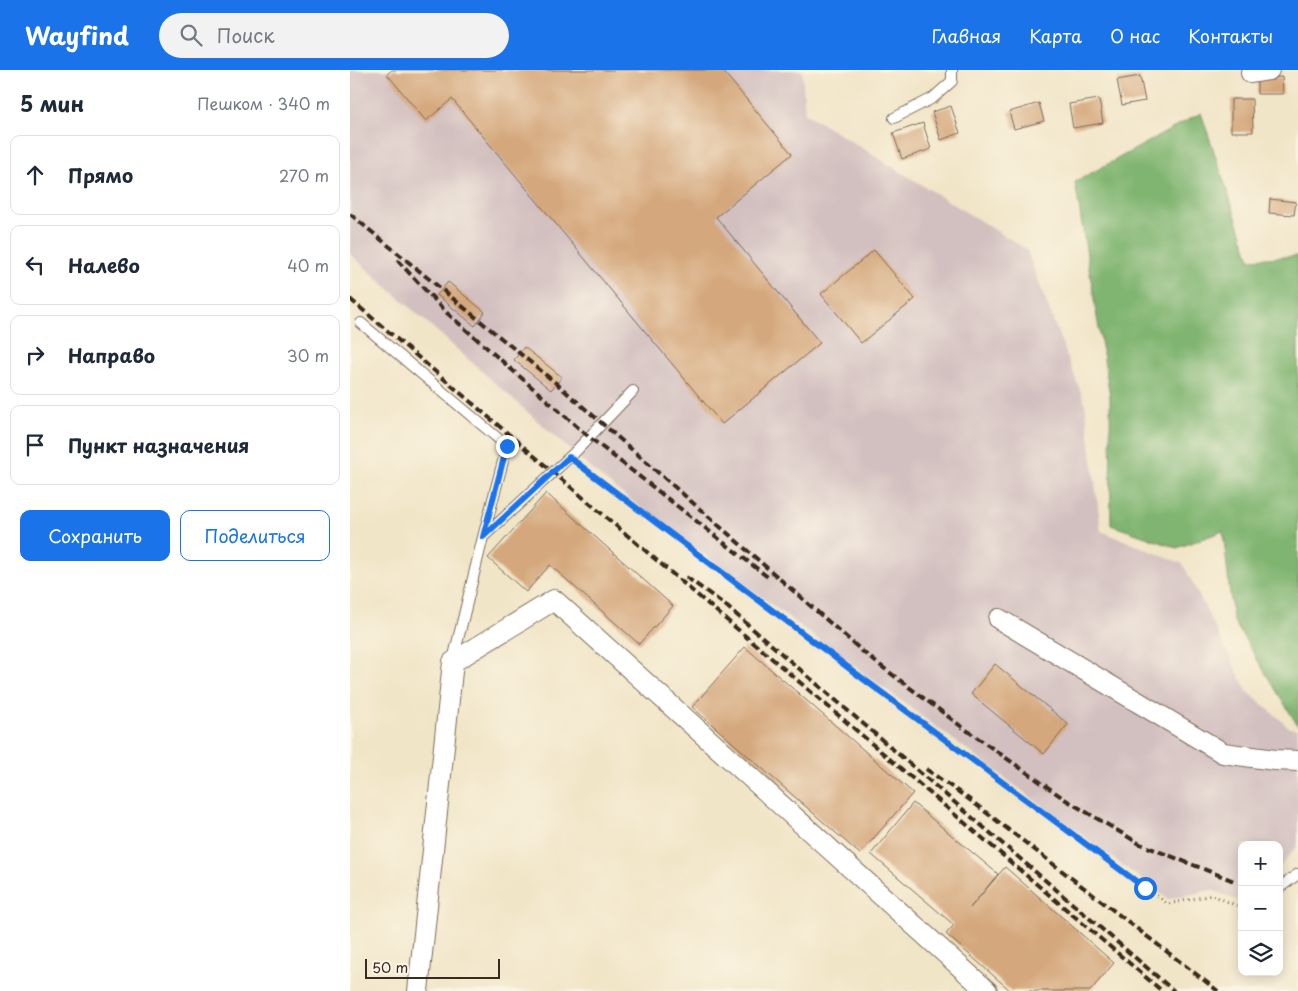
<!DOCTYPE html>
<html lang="ru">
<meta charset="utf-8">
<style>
:root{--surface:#fff;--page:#f2f2f3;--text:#1f2937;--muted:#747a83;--line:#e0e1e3;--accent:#1a73e8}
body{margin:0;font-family:"Playpen Sans",sans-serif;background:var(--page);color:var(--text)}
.controls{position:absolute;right:15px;bottom:15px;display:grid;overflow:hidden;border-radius:10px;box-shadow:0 2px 12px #0003}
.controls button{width:45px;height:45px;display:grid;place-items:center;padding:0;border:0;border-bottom:1px solid var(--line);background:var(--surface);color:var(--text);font:25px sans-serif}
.scale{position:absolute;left:15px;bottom:12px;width:135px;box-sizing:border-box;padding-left:5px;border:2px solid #3b2a1e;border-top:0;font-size:14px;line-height:18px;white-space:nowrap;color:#3b2a1e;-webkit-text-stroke:4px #fcf5e5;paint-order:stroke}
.stop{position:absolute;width:15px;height:15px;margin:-11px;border:4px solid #1a73e8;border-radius:50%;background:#fff}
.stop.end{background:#1a73e8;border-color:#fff;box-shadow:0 1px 5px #0008}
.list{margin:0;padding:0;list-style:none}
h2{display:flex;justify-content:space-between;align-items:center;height:65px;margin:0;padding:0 20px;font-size:21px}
h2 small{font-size:16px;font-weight:400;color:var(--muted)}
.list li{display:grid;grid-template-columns:32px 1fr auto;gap:15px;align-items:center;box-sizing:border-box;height:80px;margin:0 10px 10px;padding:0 10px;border:1px solid var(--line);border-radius:10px}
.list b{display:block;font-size:19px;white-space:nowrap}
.list em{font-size:16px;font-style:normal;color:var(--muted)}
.actions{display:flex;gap:10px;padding:15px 20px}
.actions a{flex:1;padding:11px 0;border:1px solid var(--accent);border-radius:10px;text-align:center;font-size:18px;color:var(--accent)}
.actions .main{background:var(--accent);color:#fff}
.icon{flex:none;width:28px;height:28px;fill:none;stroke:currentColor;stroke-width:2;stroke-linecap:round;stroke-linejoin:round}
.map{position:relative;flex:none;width:948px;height:921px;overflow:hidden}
header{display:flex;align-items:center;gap:30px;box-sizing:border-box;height:70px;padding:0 25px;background:var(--accent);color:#fff}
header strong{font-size:24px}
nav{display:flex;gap:28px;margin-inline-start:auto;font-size:18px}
.search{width:350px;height:45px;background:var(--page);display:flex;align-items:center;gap:12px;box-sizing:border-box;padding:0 18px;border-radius:28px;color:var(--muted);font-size:19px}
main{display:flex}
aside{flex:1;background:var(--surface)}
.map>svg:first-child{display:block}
</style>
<header>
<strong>Wayfind</strong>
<div class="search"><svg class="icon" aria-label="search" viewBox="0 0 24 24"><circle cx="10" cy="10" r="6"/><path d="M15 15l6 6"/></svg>Поиск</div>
<nav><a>Главная</a><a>Карта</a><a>О нас</a><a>Контакты</a></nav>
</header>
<main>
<aside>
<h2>5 мин<small>Пешком · 340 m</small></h2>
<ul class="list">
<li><svg class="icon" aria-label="ahead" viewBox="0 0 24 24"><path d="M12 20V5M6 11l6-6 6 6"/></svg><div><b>Прямо</b></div><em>270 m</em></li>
<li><svg class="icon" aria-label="left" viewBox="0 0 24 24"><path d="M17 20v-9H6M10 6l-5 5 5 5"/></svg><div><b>Налево</b></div><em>40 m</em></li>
<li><svg class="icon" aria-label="right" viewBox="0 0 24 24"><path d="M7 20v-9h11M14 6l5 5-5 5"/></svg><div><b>Направо</b></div><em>30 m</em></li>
<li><svg class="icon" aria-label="arrive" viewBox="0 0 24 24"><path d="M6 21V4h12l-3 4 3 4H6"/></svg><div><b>Пункт назначения</b></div></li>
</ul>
<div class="actions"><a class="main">Сохранить</a><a>Поделиться</a></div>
</aside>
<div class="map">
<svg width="948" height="921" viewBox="0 0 948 921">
<rect width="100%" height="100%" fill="#fcf5e5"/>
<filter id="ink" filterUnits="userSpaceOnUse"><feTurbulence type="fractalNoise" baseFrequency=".02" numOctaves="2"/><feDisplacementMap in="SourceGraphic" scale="10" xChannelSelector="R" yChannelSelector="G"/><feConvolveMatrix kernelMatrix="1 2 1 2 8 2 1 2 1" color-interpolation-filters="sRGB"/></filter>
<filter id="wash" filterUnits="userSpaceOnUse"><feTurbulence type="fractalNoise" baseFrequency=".0096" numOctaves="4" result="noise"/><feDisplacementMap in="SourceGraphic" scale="20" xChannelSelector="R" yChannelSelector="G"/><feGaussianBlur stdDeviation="1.12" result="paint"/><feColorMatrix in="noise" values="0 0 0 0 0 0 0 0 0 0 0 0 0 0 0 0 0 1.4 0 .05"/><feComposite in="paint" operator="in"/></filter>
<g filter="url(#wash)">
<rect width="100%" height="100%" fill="#f1e5c7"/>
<!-- industrial -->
<path fill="#d2bfbf" d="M0,0h452l3,43 221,136 59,154 16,128 82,33 64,127 43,37 8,1v116l-19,23v-23h-37v57l-30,-12 -44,9 -564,-419 -254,-226z"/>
<!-- forest -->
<path fill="#80b571" stroke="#5e7048" d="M851,43l49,146 48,-3v470l-65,-106 -10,-89 -46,17 -66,-23 -1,-129 -35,-214z"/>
<g id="blocks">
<!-- building -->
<path fill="#d4a77c" d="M42,0h330l70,84 -76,63 104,126 -98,81 -270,-325 -26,22 -39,-47z
M790,6l5,25 -23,4 -5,-25z
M932,7l1,17h-26v-16z
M749,29l4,24 -30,5 -4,-24z
M881,29h21l1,33h-22z
M689,33l5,18 -30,8 -5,-17z
M601,36l9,27 -19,7 -9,-28z
M573,53l8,26 -29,10 -9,-26z
M920,129l26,3 -2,13 -25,-2z
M524,180l41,49 -54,44 -40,-49z
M98,212l37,30 -10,14 -38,-31z
M174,277l38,30 -11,13 -37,-30z
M196,423l127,113 -34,38 -89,-79 -24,27 -38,-34z
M395,577l168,146 -53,61 -168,-147z
M645,594l73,60 -24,30 -73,-60z
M563,733l85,71 -28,34 35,-41 109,96 -24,28h-79l-65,-57 8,-9 -83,-71z"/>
</g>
</g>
<g filter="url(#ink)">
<use href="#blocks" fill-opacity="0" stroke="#7b6b59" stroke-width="1"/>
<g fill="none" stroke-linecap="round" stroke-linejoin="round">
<!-- service casing -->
<g stroke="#7b6b59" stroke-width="12">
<path id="service" d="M544,48l39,-20 19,-17v-11
M11,253l146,123 -24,91 -30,123
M134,466l90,-83 59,-62
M929,818l19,-14"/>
</g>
<!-- minor casing -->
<g stroke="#7b6b59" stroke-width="22">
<path id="minor" d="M901,3l18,-3
M649,549l224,134 52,7 23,1
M68,921l35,-329 101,-62 433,391"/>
</g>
<!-- path -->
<path stroke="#7b6b59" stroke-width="3" stroke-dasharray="1 4" stroke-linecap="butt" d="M230,395l273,207 315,232 44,-9 30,13"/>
<!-- service -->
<use href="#service" stroke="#fff" stroke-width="10"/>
<!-- minor -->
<use href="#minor" stroke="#fff" stroke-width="20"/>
<!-- rail -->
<path stroke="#3b2a1e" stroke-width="4" stroke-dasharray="8 4" stroke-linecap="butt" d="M0,144l207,170 312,273 93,70 104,73 74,44 94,37
M47,190l50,53 142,124 180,141
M0,229l812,692
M336,507l39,28 449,386
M576,699l44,31 248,191"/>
</g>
</g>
<g fill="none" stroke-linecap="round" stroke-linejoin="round" filter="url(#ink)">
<!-- route -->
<path stroke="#1a73e8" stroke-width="6" d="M157,376l-24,91 86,-80 285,215 291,216"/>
</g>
</svg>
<div class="controls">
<button>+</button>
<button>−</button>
<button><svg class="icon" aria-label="layers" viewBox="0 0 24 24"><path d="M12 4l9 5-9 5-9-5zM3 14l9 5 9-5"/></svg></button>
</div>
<div class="scale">50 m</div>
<div class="stop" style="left:795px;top:818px"></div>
<div class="stop end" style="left:157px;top:376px"></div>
</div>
</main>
